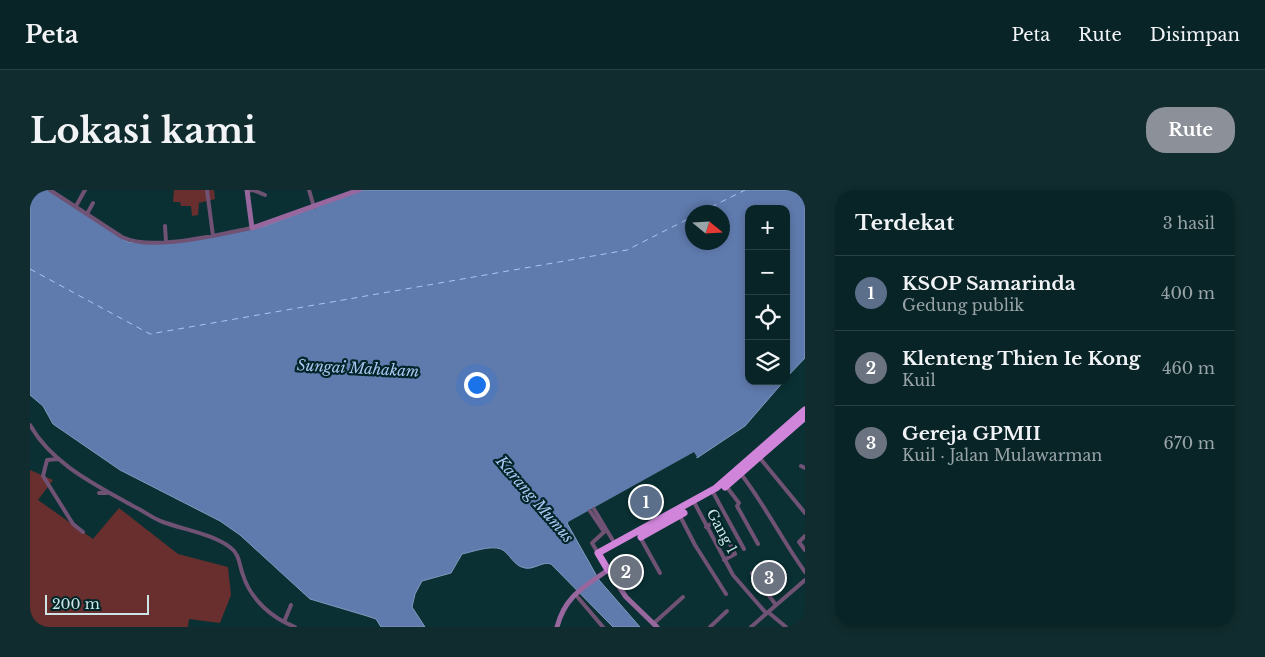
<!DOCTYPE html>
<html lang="id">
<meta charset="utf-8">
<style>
:root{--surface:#082426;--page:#112c2e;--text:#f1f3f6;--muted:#98a4a7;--line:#294143;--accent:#8c9099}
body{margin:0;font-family:"Libre Baskerville",serif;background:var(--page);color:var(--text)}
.controls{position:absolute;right:15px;top:15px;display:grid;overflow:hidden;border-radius:10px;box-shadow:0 2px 8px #0003}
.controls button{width:45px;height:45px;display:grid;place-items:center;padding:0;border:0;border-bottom:1px solid var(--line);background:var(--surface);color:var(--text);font:25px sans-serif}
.compass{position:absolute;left:655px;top:15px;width:45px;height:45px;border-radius:50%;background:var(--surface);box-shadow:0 2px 8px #0003;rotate:108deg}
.scale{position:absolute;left:15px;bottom:12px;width:104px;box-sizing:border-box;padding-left:5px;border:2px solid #cde5e7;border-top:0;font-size:14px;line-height:18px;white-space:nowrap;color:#cde5e7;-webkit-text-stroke:4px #002629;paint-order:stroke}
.you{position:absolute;left:446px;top:194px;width:18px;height:18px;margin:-12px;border:4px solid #fff;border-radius:50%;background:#1a73e8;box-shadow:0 0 0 8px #1a73e833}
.badge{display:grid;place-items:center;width:32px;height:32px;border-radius:50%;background:var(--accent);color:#fff;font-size:16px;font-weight:700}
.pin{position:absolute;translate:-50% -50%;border:2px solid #fff;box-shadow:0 1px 5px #0006}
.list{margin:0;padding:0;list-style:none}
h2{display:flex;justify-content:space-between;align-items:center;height:65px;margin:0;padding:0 20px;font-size:21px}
h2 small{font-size:16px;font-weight:400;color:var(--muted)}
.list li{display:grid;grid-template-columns:32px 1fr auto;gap:15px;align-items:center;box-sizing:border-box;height:75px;padding:0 20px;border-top:1px solid var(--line)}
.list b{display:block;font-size:19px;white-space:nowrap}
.list p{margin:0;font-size:16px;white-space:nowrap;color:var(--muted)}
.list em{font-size:16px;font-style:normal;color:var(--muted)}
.icon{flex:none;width:28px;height:28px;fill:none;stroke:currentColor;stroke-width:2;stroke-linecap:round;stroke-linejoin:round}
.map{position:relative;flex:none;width:775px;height:437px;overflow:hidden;border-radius:20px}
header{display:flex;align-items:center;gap:30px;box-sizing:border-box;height:70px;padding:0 25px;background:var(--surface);border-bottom:1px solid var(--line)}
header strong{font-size:24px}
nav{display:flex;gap:28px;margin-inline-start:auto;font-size:18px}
.intro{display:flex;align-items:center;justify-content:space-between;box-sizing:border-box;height:120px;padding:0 30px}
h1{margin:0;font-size:35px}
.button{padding:12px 22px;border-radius:20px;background:var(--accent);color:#fff;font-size:18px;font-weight:700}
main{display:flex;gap:30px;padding:0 30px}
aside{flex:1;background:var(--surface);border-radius:20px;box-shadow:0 2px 8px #0003}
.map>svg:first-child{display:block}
</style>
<header>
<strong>Peta</strong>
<nav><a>Peta</a><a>Rute</a><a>Disimpan</a></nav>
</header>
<div class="intro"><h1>Lokasi kami</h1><a class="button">Rute</a></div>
<main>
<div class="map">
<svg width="775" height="437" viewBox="0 0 775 437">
<rect width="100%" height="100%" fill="#0a3033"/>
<!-- green -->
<path fill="#692e2e" d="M144,0h40l1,9 -16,4 -1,12 -6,1 -1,-10h-10l-1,-4h-7z
M0,280l23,10 -15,20 55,39 26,-31 59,46 50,13 3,28 -11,28 -31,-4 -1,8h-158z"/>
<!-- water -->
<path fill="#5f7aad" stroke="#809abe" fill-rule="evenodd" d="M0,0h20l78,52 41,1 96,-17 96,-36h444v168l-19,20v-169h-37v172h35l-39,45 -48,32 -4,-5 -126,70 32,57 41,47h-27l-62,-63c-9,-3 -17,6 -26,4 -12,-2 -15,-15 -24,-19 -11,-4 -29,3 -39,5l-11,19 -29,8 -7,13 -3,13 13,20h-44l-5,-8 -9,-3 -57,-17 -70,-64 -20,-14 -100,-51 -67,-46 -10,-18 -13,-11zM662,22h30v30h-30z"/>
<!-- pier -->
<path fill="#0a3033" d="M664,262l3,5 -3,2 -1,-3 -123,69 -2,-3z"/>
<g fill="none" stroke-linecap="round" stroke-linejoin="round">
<!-- ferry -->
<path stroke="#acc4f1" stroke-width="1" stroke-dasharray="6 5" stroke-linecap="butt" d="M671,22l44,-22
M0,79l120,65 477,-84 65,-33"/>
<!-- street -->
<path stroke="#705274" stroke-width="4" d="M20,0l72,47c31,15 97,-3 130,-9
M177,0l6,46
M279,0l5,17
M217,1l6,-1 12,5
M46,16l9,-16
M57,24l6,-11
M135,36l1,16
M0,235c22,39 66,60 103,81 11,5 19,12 30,16 22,8 50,12 68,26 9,7 8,17 12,27 8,25 29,43 52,52
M729,267l46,56
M28,269l-11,1 -4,16 30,48 10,8
M771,276l4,2
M711,284c24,31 41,66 64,98
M696,296l13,17 -2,3 21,38
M69,303h8
M684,304l30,55
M664,312l39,73 33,38
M564,319l21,35
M560,321l14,21 -12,11 6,10
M649,324l16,31 31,49
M676,337l12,-7 17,34 -11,6
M775,346l-6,6 6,8
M610,347l20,36
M722,383l24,32
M545,404l28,33
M738,422l18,15
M254,432l7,-17
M623,434l30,-27
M680,437l17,-16
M721,437l54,-47"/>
<!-- secondary -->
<path stroke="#97679e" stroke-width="5" d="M217,0l5,38 107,-38
M527,437c8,-31 27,-40 51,-57l18,27 31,30"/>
<!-- highway -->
<path stroke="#d085da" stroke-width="7" d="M695,297l80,-70
M611,347l43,-24
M578,380l-10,-17 118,-65 89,-78"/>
</g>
<g text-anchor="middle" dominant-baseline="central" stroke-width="4.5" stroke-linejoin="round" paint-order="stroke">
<!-- street labels -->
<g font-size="14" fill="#cde5e7" stroke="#002629">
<text transform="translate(692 341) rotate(62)">Gang 1</text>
</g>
<!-- water labels -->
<g font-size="15" font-style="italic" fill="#acc4f1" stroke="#002629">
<text transform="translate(328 178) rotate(3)">Sungai Mahakam</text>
<text transform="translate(505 309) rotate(49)">Karang Mumus</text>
</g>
</g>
</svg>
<div class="controls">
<button>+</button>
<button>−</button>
<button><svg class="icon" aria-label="locate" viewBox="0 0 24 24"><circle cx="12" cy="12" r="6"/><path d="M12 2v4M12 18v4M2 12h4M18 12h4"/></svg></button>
<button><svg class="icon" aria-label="layers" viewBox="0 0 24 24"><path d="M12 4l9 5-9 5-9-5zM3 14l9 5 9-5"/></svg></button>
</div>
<svg class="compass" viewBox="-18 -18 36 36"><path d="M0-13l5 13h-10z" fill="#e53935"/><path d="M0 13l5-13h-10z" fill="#98a4a7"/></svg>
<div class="scale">200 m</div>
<div class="you"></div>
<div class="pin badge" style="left:616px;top:312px;background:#5c6f8a">1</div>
<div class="pin badge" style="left:596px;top:382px;background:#6b7280">2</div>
<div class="pin badge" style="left:739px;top:388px;background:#6b7280">3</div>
</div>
<aside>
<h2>Terdekat<small>3 hasil</small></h2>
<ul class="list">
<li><span class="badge" style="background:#5c6f8a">1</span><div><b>KSOP Samarinda</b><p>Gedung publik</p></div><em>400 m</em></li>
<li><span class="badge" style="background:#6b7280">2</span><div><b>Klenteng Thien Ie Kong</b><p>Kuil</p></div><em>460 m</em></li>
<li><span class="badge" style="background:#6b7280">3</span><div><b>Gereja GPMII</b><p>Kuil · Jalan Mulawarman</p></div><em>670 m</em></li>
</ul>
</aside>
</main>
